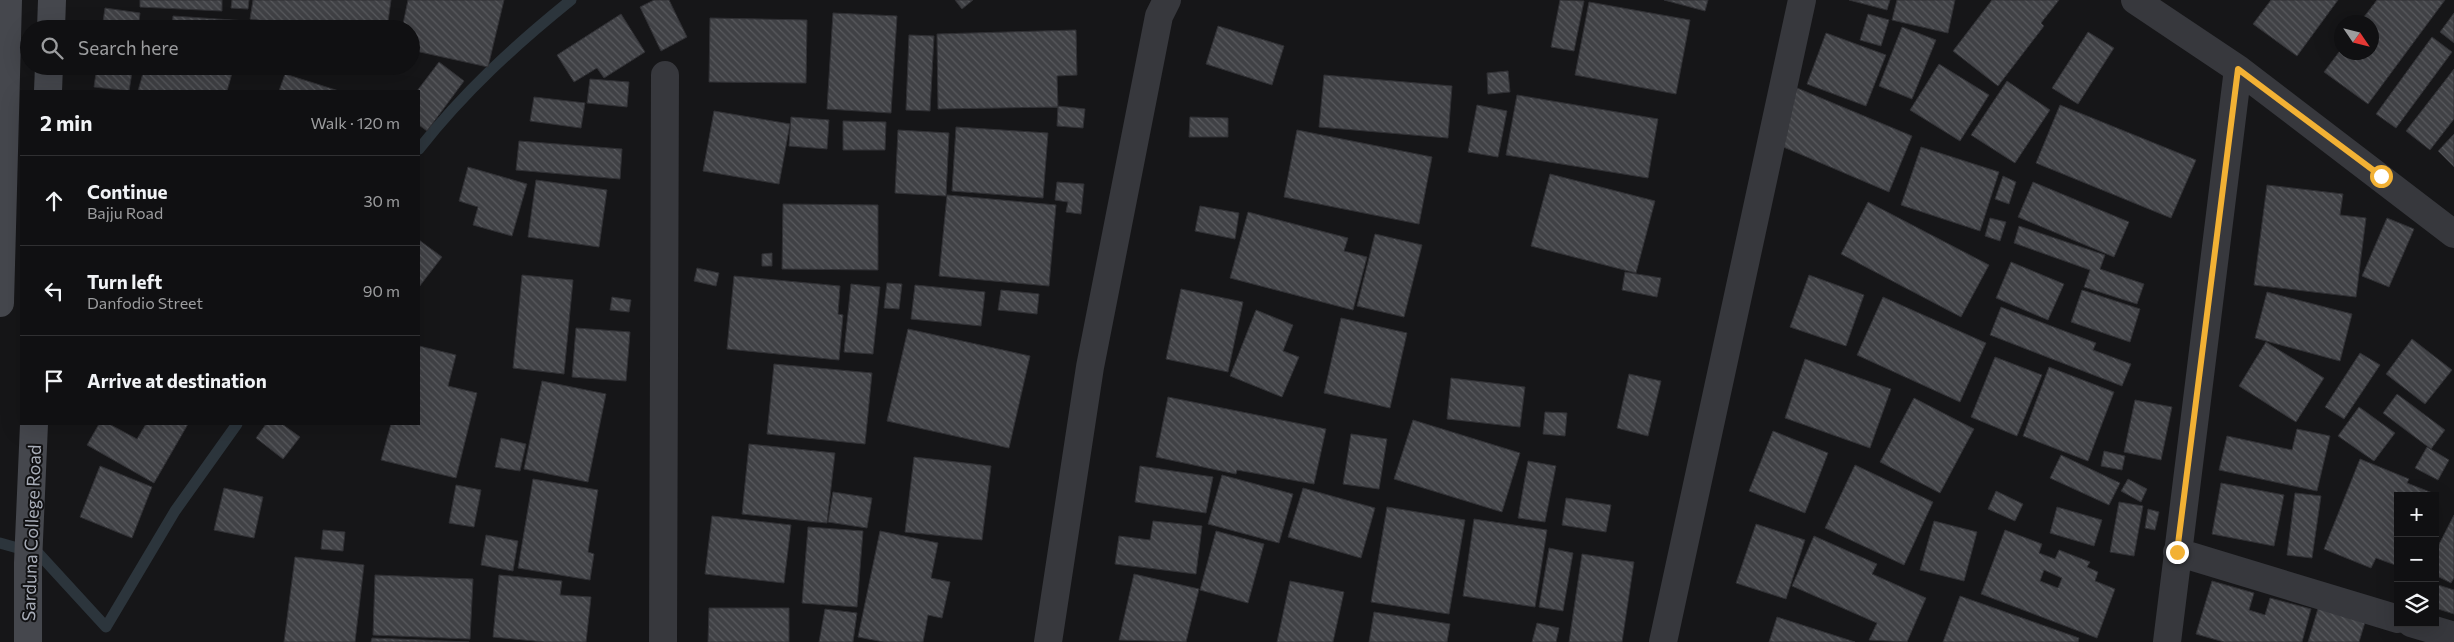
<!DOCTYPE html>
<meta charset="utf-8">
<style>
:root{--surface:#101012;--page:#1e1e20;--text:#f1f3f6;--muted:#9c9d9f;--line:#303032}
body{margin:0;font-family:Commissioner,sans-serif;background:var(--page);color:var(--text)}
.controls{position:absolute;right:15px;bottom:15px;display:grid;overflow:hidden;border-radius:0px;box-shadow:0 5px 20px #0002}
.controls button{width:45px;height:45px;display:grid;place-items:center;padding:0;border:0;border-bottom:1px solid var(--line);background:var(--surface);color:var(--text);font:25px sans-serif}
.compass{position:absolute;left:2334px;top:15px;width:45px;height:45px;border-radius:50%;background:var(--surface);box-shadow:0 5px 20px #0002;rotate:125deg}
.stop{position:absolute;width:15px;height:15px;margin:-11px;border:4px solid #f2b134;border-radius:50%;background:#fff}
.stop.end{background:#f2b134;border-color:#fff;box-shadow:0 1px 5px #0008}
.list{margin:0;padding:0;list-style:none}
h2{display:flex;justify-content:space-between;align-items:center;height:65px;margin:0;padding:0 20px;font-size:21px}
h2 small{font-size:16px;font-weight:400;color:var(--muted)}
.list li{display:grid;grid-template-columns:32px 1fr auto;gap:15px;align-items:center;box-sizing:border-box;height:90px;padding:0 20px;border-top:1px solid var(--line)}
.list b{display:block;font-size:19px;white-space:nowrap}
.list p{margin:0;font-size:16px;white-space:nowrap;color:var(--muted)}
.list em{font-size:16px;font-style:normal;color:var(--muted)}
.icon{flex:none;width:28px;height:28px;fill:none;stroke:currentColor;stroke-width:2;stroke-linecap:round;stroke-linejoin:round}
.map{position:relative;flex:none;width:2454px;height:642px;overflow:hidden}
.search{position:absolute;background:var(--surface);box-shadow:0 5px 20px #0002;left:20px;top:20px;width:400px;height:55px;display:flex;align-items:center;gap:12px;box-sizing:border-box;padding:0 18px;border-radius:28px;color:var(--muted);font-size:19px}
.panel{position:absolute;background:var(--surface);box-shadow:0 5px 20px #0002;left:20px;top:90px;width:400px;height:335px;border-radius:0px}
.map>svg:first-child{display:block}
</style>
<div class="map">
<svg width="2454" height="642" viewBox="0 0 2454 642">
<defs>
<pattern id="building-back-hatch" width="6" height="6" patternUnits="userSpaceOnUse" patternTransform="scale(1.25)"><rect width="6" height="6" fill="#404145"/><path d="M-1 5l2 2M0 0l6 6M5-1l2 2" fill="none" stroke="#595a5e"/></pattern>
</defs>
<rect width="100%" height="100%" fill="#161618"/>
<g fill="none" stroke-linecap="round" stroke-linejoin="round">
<!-- stream -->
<path stroke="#2c353c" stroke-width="11" d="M419,149c45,-57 95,-103 152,-149
M0,543l39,11 67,73 69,-116 62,-87"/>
</g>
<!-- building -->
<path fill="url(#building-back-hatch)" stroke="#303034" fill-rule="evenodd" d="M140,0h82v11l-82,-4z
M232,0h17l-1,9 -17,-1z
M253,0h138l-4,29h-63l-74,-10z
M408,0h96l-16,67 -77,-17v-21h-9z
M654,0h15l18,37 -26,14 -21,-44z
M955,0h18l-11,9z
M1560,0l24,1 -10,50 -23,-4z
M1664,0h44l-3,11z
M1849,0h41l-3,10z
M1897,0h58l-7,33 -56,-13z
M1992,0h67l-18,23 3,3 -46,60 -45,-35z
M2271,0h67l-41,56 -44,-32z
M2377,0h68l-77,104 -44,-32 18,-24v4h30v-30h-12z
M1589,2l101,18 -14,74 -101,-19z
M105,8l35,5 -2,16h-36z
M833,13l64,3 -6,97 -64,-4z
M2454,13v30l-14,-11z
M621,14l24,38 -41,26 -7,-10 -23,14 -17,-27z
M1868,14l21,6 -8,26 -21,-6z
M173,16l74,5 -1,8h-74z
M710,18l97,2 -1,63 -97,-1z
M1218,26l66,20 -12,39 -66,-21z
M1902,27l34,13 -24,59 -33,-13z
M1076,30l1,45 -20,1 1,31 -120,2 -1,-75z
M2088,32l26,16 -36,56 -26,-16z
M1826,33l60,22 -20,51 -59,-22z
M909,35l25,1 -4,75 -24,-1z
M2432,37l20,15 -56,76 -20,-14z
M439,62l25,19 -37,50 -8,-6v-34h-2z
M1939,64l50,31 -29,46 -50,-31z
M97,66h36l-4,25 -35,-4z
M145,66h89l-7,25h-89z
M2454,69v50l-24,31 -24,-19z
M1508,71l2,21 -22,2 -1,-21z
M285,74l54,17h-60z
M1324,75l128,11 -4,52 -129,-11z
M590,79l39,3 -2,25 -40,-4z
M2007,81l43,29 -35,53 -44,-28z
M1797,88l115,48 -23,56 -115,-49z
M1517,95l141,24 -10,59 -142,-23z
M534,97l51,6 -4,25 -51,-7z
M1477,105l30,6 -9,46 -30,-5z
M2060,105l136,55 -25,58 -135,-55z
M1058,106l27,3 -2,19 -26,-2z
M714,111l76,13 -11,60 -76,-13z
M791,117l38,3 -2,29 -38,-3z
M1190,117l38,1v19h-39z
M843,121l43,1 -1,28h-42z
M956,127l92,6 -5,65 -91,-7z
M898,130l51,3 -3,63 -51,-3z
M1297,130l135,27 -13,67 -135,-27z
M2454,134v33l-16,-16z
M519,141l103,8 -2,30 -104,-9z
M1921,147l78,25 -19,59 -79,-26z
M468,167l59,17 -15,52 -39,-11 5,-18 -19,-6z
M1550,174l105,27 -19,72 -105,-27z
M2003,176l13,6 -7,22 -14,-5z
M536,180l71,10 -8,57 -71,-10z
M1057,182l27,2 -3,30 -15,-2 2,-10 -13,-2z
M2033,182l96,40 -15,35 -96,-40z
M2267,185l76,9 -3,21 26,3 -10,79 -102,-12z
M947,195l109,10 -7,81 -110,-10z
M1868,202l121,63 -28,52 -120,-63z
M783,204l95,1v65l-96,-1z
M1200,206l39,7 -4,26 -40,-8z
M1248,212l100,26 -4,13 23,6 -14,53 -123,-32z
M1990,218l16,4 -6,19 -15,-5z
M2387,218l27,11 -25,58 -27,-11z
M2019,226l86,29 -5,14 44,15 -7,20 -53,-17 6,-17 -76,-27z
M1375,234l47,11 -18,72 -47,-11z
M419,240l23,17 -23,30z
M772,253v13h-10v-12z
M2011,262l53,22 -16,36 -52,-22z
M697,268l22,5 -3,13 -22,-5z
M1625,272l36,6 -4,19 -35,-7z
M522,275l51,5 -9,94 -51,-6z
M1809,275l55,20 -18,51 -56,-19z
M734,276l106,10 -2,28 5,1 -4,45 -112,-11z
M887,283l15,1 -3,25 -15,-1z
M851,284l29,3 -7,67 -29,-2z
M915,285l70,7 -4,34 -70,-7z
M1181,289l62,13 -15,70 -62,-13z
M1001,290l38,4 -2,20 -39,-4z
M2082,290l58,19 -10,33 -59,-20z
M2267,292l85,22 -12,47 -85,-23z
M612,297l19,3 -2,12 -19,-2z
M1883,297l103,46 -26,59 -103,-47z
M2001,307l95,36 -3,7 38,14 -9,22 -132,-51z
M1256,310l37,15 -10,26 16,6 -17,40 -52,-21z
M1341,318l66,15 -17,75 -66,-15z
M576,328l54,4 -4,49 -54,-4z
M908,329l122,27 -21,92 -122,-27z
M2412,339l40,31 -27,34 -39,-30z
M2266,342l58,36 -28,44 -57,-36z
M419,346l37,9 -8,31 29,7 -21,85 -75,-18 10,-36h28z
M2360,353l20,12 -36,54 -19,-12z
M1995,357l47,18 -25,61 -46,-19z
M1805,359l86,30 -21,59 -85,-30z
M774,364l98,9 -7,71 -98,-10z
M2049,367l65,25 -26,69 -65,-25z
M1629,374l32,7 -13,55 -31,-8z
M1451,378l74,9 -5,40 -73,-8z
M542,381l64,13 -18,88 -64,-13z
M2397,394l48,36 -14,19 -48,-36z
M1168,397l158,32 -12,55 -77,-14 -1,4 -80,-17z
M1914,398l60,31 -34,64 -60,-31z
M2135,400l37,7 -11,53 -37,-8z
M2359,407l36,26 -21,28 -36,-25z
M1545,412l22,1 -2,23 -22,-2z
M1413,420l107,33 -18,59 -108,-33z
M99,424h10l28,15 9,-15h42l-34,59 -67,-38z
M266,424h16l18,13 -17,22 -27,-21z
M2297,429l33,7 -13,55 -98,-21 8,-34 65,14z
M1773,431l55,22 -23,60 -56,-22z
M1351,434l36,5 -8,50 -36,-5z
M501,438l25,6 -6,27 -25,-4z
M749,444l86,9 -8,70 -85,-9z
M2427,447l22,13 -11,20 -23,-12z
M2104,451l21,5 -3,14 -21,-4z
M2061,455l59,28 -11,22 -59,-27z
M914,457l77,9 -9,74 -77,-8z
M2360,459l49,20 -2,4 28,11 -37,2v22l-3,7 3,1v40l-22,-8 -5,10 -47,-19z
M1528,461l28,5 -11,56 -27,-4z
M1855,465l78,37 -29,63 -79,-37z
M100,466l52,21 -20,51 -52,-21z
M1140,466l73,11 -7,36 -71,-11z
M1222,475l71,19 -14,49 -71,-19z
M533,479l65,11 -10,62 6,2 -4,26 -72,-12z
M2128,479l19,10 -6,13 -20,-11z
M2221,483l63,12 -10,51 -62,-12z
M456,485l25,5 -7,37 -25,-4z
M224,488l39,9 -9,41 -40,-8z
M1303,488l72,20 -14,50 -73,-21z
M1996,491l27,13 -8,17 -27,-12z
M833,492l39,6 -5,30 -39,-6z
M2295,493l26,3 -9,62 -25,-3z
M1566,498l45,7 -5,27 -44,-7z
M2119,502l24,4 -9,50 -24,-4z
M1387,507l78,13 -16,94 -78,-12z
M2057,507l45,13 -8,26 -44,-13z
M2148,509l11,3 -4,18 -10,-2z
M2454,515v63l-3,5 -16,-8v-23z
M712,516l79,9 -7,58 -79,-9z
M1474,519l73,11 -12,77 -72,-11z
M1153,521l49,5 -6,48 -81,-10 4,-28 31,4z
M1934,521l43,11 -13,49 -44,-11z
M1756,524l49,16 -19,59 -50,-16z
M808,527l55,4 -6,76 -55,-4z
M323,530l22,2 -2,19 -22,-2z
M2005,530l37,14 -3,9 16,6 4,-9 31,12 -3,5 11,5 -3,9 20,8 -18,49 -116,-44zM2044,570l18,8 -4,10 -18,-7z
M880,531l58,12 -7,35 19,4 -8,36 -14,-3 -5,27h-39l-26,-5z
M1216,531l48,13 -16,59 -48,-13z
M486,535l32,6 -5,30 -32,-6z
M1814,536l63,28 -5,10 54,24 -19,44 -38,-2 8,-17 -85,-37z
M1549,548l24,5 -10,58 -24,-4z
M1582,554l52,8 -12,80h-53z
M295,557l69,8 -9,77h-71z
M1134,574l65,15 -13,53 -67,-2z
M375,575l98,4 -3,60 -97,-4z
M499,575l63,6 -2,14 31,2 -5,45h-41l-52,-5z
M1290,581l54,11 -11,50h-56z
M2212,581l42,12 -5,17 16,5 5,-17 41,11 -9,33h-78l-28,-8z
M2435,584l19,6v24l-19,-6z
M1960,596l119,42 -1,4h-135z
M2319,605l47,14 -7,23h-51z
M709,608h80v34h-81z
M825,609l32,4 -4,29h-34z
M1374,612l76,12 -3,18h-78z
M1777,617l78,25h-86z
M1537,623l22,5 -3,14h-24z
M372,638l97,4h-98z"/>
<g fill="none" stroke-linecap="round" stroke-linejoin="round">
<!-- street -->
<path stroke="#37383d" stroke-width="28" d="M2135,0l103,69 216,165
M2177,552l221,67
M2411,623l43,13
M663,642l2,-567
M1048,642l42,-275 69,-351 8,-16
M1663,642l139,-642
M2167,642l71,-573"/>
<!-- secondary -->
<path stroke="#45474d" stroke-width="28" d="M51,29l1,-29
M48,91l1,-25
M0,303l8,-303
M28,642v-79l6,-139"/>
</g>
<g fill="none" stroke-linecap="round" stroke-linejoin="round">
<!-- route -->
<path stroke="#f2b134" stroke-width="6" d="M2177,552l61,-483 143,107"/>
</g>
<g text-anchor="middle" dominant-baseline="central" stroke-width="4" stroke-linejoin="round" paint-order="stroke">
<!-- street labels -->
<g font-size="18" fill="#a8adb8" stroke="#111113">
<text transform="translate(31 533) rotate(-88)">Sarduna College Road</text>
</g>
</g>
</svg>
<div class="controls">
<button>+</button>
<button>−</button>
<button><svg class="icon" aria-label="layers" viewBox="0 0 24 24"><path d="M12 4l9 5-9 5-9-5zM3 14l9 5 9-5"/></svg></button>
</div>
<svg class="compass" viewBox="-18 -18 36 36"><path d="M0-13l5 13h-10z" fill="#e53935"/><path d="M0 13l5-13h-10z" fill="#9c9d9f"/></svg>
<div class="stop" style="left:2381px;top:176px"></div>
<div class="stop end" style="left:2177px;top:552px"></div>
<div class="search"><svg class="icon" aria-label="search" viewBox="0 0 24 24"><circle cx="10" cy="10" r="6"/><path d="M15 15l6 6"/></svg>Search here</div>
<section class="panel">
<h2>2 min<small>Walk · 120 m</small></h2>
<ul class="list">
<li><svg class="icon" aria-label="ahead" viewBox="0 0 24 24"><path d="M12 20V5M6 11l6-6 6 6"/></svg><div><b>Continue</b><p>Bajju Road</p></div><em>30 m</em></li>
<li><svg class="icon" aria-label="left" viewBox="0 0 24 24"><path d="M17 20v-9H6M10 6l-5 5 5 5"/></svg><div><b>Turn left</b><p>Danfodio Street</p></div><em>90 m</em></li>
<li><svg class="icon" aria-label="arrive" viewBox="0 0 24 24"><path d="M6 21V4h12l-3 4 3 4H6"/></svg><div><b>Arrive at destination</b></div></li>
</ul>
</section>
</div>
